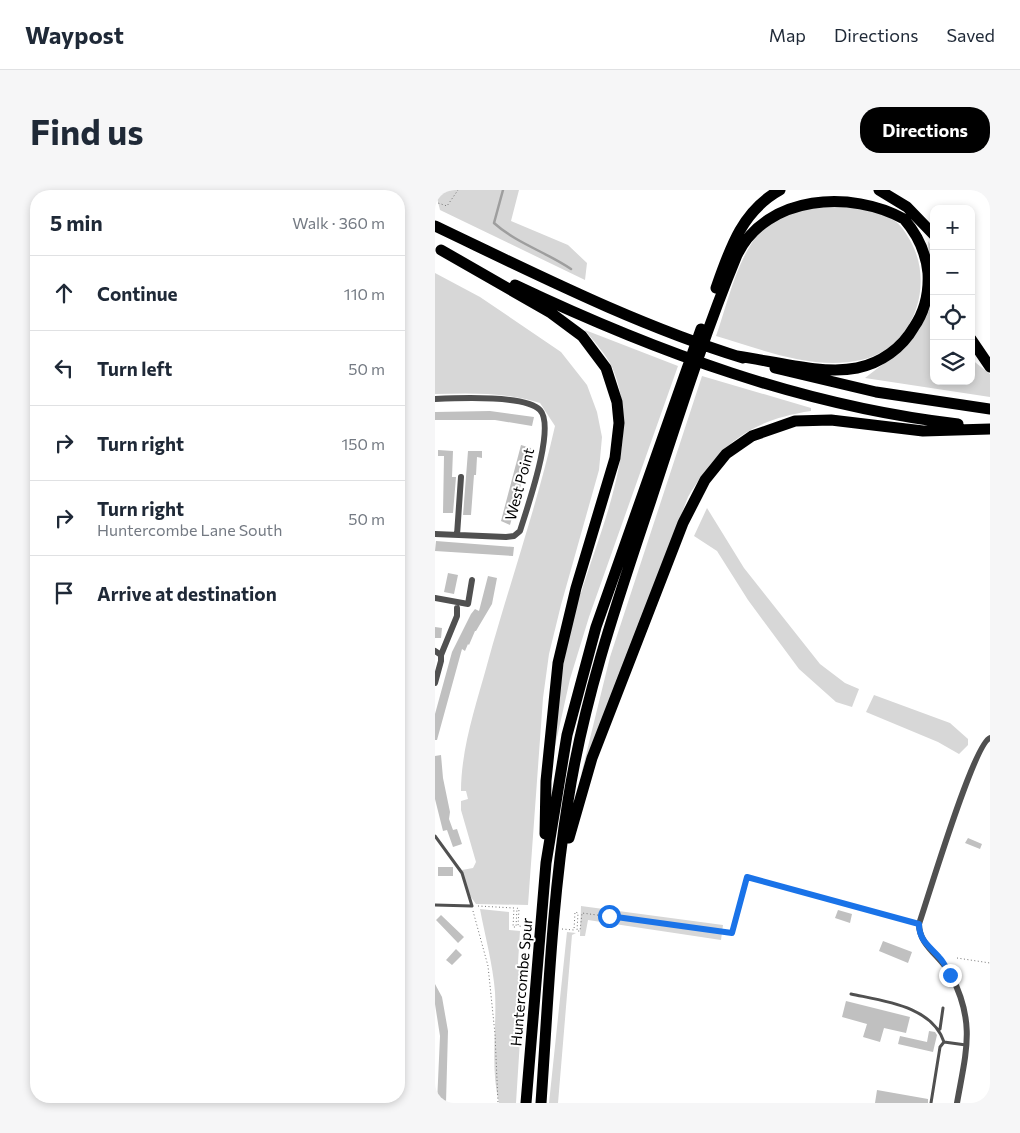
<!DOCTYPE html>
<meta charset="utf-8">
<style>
:root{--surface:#fff;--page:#f6f6f7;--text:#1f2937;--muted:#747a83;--line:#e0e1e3;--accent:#000}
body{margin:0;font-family:Commissioner,sans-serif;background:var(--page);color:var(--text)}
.controls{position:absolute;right:15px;top:15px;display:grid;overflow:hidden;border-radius:10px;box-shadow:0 2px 8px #0003}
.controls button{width:45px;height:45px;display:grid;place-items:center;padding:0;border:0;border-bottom:1px solid var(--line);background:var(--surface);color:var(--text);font:25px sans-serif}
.stop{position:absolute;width:15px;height:15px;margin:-11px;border:4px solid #1a73e8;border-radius:50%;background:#fff}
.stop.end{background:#1a73e8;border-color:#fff;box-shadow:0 1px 5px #0008}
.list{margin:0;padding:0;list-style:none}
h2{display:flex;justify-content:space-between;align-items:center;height:65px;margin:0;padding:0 20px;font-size:21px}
h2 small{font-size:16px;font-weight:400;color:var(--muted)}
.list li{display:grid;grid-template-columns:32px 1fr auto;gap:15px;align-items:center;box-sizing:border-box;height:75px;padding:0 20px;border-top:1px solid var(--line)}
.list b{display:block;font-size:19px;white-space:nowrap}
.list p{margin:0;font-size:16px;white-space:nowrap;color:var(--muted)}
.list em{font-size:16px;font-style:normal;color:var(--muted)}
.icon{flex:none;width:28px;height:28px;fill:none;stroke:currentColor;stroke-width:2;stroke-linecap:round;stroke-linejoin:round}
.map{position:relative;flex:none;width:555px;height:913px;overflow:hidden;border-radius:20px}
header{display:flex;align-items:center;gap:30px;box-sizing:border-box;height:70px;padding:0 25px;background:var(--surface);border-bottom:1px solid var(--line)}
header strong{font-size:24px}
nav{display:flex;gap:28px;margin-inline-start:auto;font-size:18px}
.intro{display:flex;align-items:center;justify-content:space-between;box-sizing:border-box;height:120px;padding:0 30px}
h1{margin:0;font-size:35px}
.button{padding:12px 22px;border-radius:20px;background:var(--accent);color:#fff;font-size:18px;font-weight:700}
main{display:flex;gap:30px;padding:0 30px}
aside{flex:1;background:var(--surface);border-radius:20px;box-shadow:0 2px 8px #0003}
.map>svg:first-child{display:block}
</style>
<header>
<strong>Waypost</strong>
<nav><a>Map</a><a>Directions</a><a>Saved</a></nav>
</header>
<div class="intro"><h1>Find us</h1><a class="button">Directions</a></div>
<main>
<aside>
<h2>5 min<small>Walk · 360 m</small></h2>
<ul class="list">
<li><svg class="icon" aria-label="ahead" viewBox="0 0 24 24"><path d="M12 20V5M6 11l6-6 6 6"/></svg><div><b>Continue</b></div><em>110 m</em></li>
<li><svg class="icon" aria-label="left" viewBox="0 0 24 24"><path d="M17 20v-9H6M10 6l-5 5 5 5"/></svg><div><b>Turn left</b></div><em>50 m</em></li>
<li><svg class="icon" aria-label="right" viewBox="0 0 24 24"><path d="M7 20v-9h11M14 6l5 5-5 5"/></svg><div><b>Turn right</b></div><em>150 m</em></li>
<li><svg class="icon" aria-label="right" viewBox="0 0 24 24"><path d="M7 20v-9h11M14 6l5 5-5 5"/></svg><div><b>Turn right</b><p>Huntercombe Lane South</p></div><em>50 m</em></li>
<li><svg class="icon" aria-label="arrive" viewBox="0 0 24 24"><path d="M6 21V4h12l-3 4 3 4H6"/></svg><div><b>Arrive at destination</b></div></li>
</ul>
</aside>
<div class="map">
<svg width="555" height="913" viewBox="0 0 555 913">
<rect width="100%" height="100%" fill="#fff"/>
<!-- green -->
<path fill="#d7d7d7" d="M0,0h84l-8,31 57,24 19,18 -2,17 -145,-70z
M408,9c16,6 38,12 52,22 7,5 12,14 16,21 24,44 2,107 -50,118 -48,11 -100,-11 -145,-24 14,-39 23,-93 60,-119 11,-7 52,-14 67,-18z
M493,51l6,9v131h37v-22l19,15v23l-125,-19c32,-24 71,-51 68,-96 -1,-14 -5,-27 -5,-41z
M0,83l45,24 81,55 26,33 10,27 5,25 -3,33 -38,135 -12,49 -6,44 -15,207 -52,-1 -8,-11 -6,-23 11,-2 3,-6 -15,-52v-9l7,-2 -2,-8h-5c0,-42 15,-86 26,-126 22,-80 50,-159 68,-239l-15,-23c-34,-11 -70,-10 -105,-9z
M150,140l93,36 -89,251 -19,62 -16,72 7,-77 18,-81h2c21,-69 62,-155 31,-226 -6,-13 -18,-25 -27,-37z
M267,186l109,32v3c-61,9 -92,34 -123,86l-107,278 29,-118z
M272,318l37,60 76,96 25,19 14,6 -7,18 -16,-5 -37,-33 -51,-69 -31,-49 -23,-15z
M439,505l76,28 18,16v6l-9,9 -21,-12 -72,-30z
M146,716l142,19 -2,15 -133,-20 -3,16h-5z
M45,719l29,3v18l11,1 -2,32 4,20v26l-6,94h-17c-9,-36 -2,-74 -4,-111 -2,-27 -10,-56 -15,-83z
M132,742l9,1 -4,2 -14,168h-9z"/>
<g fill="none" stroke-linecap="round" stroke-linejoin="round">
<!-- stream -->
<path stroke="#9e9e9e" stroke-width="2.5" d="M68,0l-9,33c22,20 52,29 77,46"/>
</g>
<!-- building -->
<path fill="#c0c0c0" d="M55,221l44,6 -2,9 -37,-6h-60v-8z
M86,255l10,3 -21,77 -9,-4z
M3,260l15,1 -1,26h4l-3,36h-10l1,-57h-6z
M33,261h14v7l-5,-1 -1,18h-2l-3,40h-8z
M1,351l78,6 -1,9 -78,-5z
M13,383l10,2 -4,19 -10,-2z
M53,386l9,2 -5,26 -16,27h-1l-6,14 -1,-1 -3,7 -3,-2 -25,91h-2v-26l17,-62 19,-38 4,-5 4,2z
M0,437l7,1 -1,10h-6z
M6,565l2,23 7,34 -1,7 4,11 4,-1 5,15 -9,3 -6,-17 -4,1 -8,-32v-43z
M533,648l14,6 -2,5 -15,-6z
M3,677h15v9h-15z
M403,720l14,4 -2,9 -15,-5z
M6,725l23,22 -6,6 -22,-23z
M448,751l29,11 -4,11 -29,-12z
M21,759l6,6 -10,10 -6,-5z
M0,794l7,13 6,34 -2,72h-9l3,-67 -5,-32z
M411,811l64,16 -4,16 -22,-5 -4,14 -17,-5 4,-13 -25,-7z
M494,841l6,1 2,3 -4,17 -35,-8 2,-8 27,6z
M442,900l51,9v4h-53z"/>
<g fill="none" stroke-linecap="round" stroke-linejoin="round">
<!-- path -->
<path stroke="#727272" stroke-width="1" stroke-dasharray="1 2.5" stroke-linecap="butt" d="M0,12l12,4 11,-16
M43,716l36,2 -1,19h3l1,-19 2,1 -1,17 13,1
M38,721l15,55 7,68 3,69
M127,739l12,1 1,-18 3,1 -1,18h3l2,-18 150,20 15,-56 164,44
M522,768l33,5"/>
<!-- service -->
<path stroke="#505050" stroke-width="3" d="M0,646l27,37 10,33 -37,-1
M416,804c33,7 81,12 93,48
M505,839l3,-21
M509,852l22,3
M496,913l9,-56 4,-5"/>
<!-- minor -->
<path stroke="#505050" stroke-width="6" d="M0,209c21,-1 91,-4 105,11 16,17 -13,98 -20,121l-6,5 -8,1 -71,-3
M22,345l4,-58
M0,408l33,6 4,-24
M0,461l6,4v6l-6,22
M6,465l16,-39v-8
M522,913c9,-51 19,-80 -6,-128 -10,-19 -32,-29 -32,-51 9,-26 55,-181 71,-186"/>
<!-- motorway -->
<path stroke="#000" stroke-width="11" d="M444,0l28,17 27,28
M0,36c101,48 201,99 308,132
M6,60l110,63 31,23 24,32 11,34 2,21 -4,35 -39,130 -18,75 -12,118 -1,53
M80,95c141,67 288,121 443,139
M281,98c14,-40 26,-77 64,-98
M536,149l19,28
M340,178l101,24 114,17
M134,648l23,-80 91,-235 22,-43 21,-26 26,-18 43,-15 36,-1 92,11 67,-2
M91,913l20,-240 21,-128 29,-108 105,-298
M106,913c7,-101 11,-203 27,-302 16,-104 50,-202 83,-301 27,-82 53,-165 86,-245 30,-61 115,-65 167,-36 13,15 22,34 24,54 1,19 -3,38 -14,54 -12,21 -33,36 -57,41 -35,7 -84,-7 -120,-12"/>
</g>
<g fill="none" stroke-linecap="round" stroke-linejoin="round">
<!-- route -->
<path stroke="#1a73e8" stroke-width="6" d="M174,726l123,17 15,-56 172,47c0,16 10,22 20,33 5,5 8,12 11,18"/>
</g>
<g text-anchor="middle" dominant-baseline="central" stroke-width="4" stroke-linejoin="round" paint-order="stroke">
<!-- street labels -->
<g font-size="15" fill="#000" stroke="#fff">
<text transform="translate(84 294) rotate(-75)">West Point</text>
<text transform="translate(86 792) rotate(-85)">Huntercombe Spur</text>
</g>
</g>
</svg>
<div class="controls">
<button>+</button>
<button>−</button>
<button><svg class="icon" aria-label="locate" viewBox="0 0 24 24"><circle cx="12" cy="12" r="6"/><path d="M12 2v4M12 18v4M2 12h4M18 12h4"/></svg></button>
<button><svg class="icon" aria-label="layers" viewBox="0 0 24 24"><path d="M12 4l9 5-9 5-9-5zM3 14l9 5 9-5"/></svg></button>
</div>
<div class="stop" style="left:174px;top:726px"></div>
<div class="stop end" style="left:515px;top:785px"></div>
</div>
</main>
